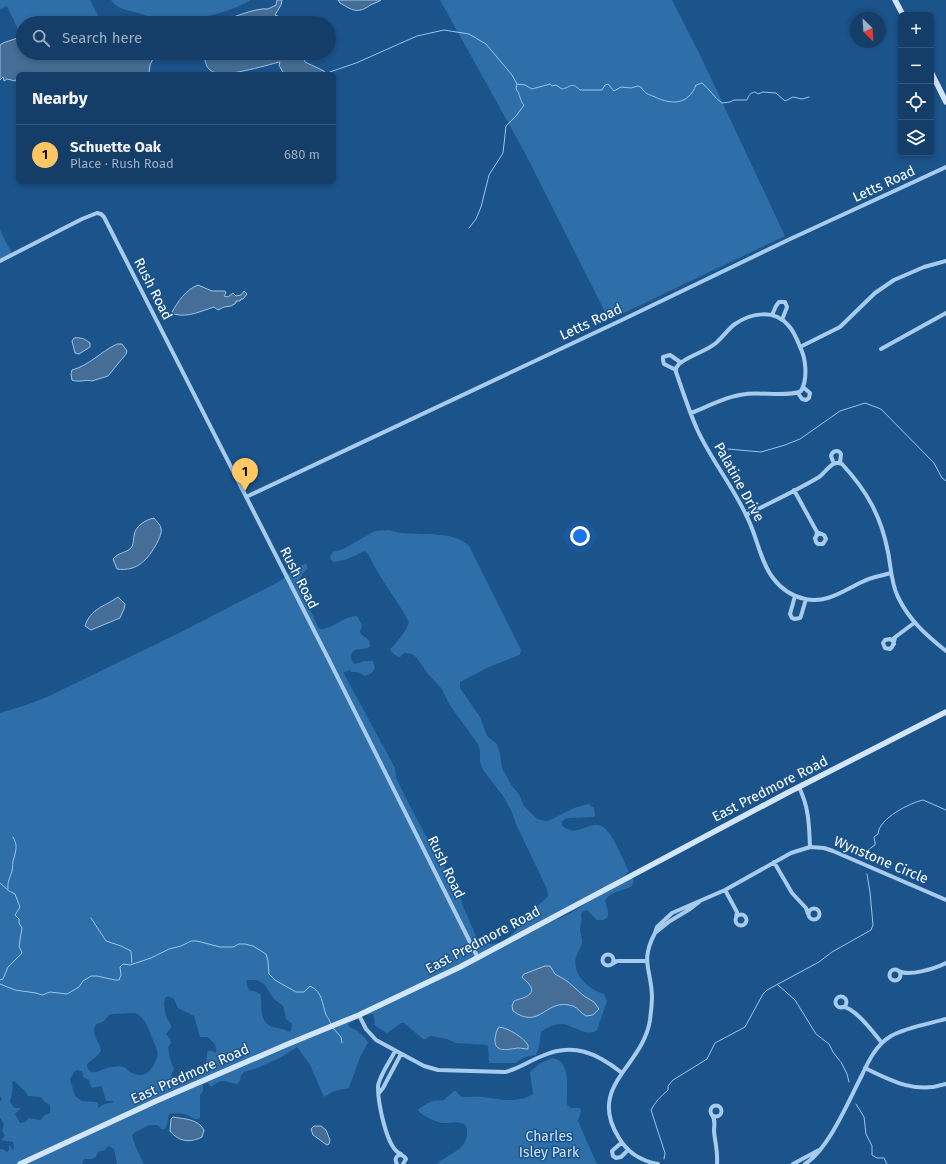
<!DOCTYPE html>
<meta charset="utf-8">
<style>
:root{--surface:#143e68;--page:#1d456e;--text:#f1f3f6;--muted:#9daec0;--line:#33577c;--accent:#fec763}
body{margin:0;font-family:"Fira Sans",sans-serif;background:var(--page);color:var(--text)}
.controls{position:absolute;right:12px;top:12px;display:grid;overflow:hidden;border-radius:6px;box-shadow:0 2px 6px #0003}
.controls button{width:36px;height:36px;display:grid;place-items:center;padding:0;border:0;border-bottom:1px solid var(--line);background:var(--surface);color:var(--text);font:20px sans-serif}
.compass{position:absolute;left:850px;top:12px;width:36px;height:36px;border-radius:50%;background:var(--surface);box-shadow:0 2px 6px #0003;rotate:155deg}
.you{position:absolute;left:580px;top:536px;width:14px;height:14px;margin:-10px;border:3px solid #fff;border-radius:50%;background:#1a73e8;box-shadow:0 0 0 6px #1a73e833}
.badge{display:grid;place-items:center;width:26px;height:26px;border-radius:50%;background:var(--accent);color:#111;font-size:13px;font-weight:700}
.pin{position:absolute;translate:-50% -33px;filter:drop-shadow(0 1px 2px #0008)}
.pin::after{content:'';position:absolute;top:21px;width:14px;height:12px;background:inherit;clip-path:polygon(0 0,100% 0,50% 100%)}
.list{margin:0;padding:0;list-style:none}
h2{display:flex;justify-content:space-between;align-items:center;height:52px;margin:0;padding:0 16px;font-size:17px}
h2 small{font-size:13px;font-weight:400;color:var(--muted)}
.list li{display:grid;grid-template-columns:26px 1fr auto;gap:12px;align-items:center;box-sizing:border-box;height:60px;padding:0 16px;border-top:1px solid var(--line)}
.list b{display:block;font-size:15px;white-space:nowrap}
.list p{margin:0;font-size:13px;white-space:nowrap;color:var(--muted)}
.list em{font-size:13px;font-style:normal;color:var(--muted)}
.icon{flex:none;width:22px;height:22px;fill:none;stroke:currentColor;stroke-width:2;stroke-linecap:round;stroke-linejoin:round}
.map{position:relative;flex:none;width:946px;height:1164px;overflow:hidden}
.search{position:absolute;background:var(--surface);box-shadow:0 2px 6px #0003;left:16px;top:16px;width:320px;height:44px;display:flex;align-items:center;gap:10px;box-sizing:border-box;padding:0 14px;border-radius:22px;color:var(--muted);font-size:15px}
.panel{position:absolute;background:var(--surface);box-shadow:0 2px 6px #0003;left:16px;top:72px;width:320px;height:112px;border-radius:6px}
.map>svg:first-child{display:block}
</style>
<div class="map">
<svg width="946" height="1164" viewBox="0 0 946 1164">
<rect width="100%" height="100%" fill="#1b538b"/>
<!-- green -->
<path fill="#2e6ea9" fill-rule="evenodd" d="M0,0h90l12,23h-79v17l-16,-34 -7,3z
M111,0h140c-25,15 -67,23 -95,18 -7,-1 -14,-4 -21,-6 -9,-2 -19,-4 -24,-12z
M440,0h232l29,57 84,179 -176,84 -84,-167z
M0,230l12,24 -12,6z
M389,530c4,1 9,3 13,3 19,2 54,-2 67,13l52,104 -1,5 -3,1 -28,11 -29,15v6l20,29 7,19 10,8 3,10 2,14 10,18 7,8 5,12 13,13 8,2 5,-1 24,-12 15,-4 5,4 1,7 -2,2 -26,1 -5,3v4c14,15 27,-6 41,2 9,5 20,32 25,43v2l-4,4 -76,47 19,-8 47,-28 17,-9 3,1 -2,7c-9,5 -20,5 -27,14 2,9 9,22 -8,20l-10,-10 -5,2 -1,3c2,6 -1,9 -1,15 0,4 3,8 2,13 -1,5 -5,9 -6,14 -4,18 12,32 28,37l3,7 -10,29c-12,8 -24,-6 -36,-6 -7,0 -14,4 -20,8l-2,15 -3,8 -11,2 -10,6h-26l-1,-17 -1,-1 -31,-2 -9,-4 -17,-3 -4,3h-3l-19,-16h-3l-14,10 -13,-8 1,-4 -2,-7 -11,2 -14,8 1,3c7,2 16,9 19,16l-8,14 -11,31 -15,3 -10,6 -14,-32 -13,-18 -17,11 -23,10 -13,4 -3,4 -1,5 -3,3c-13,-2 -14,-7 -26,3l-3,-4 -5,1v7l-3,4v23c-6,3 -7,-1 -13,-3 -5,-2 -11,-2 -17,-1 -4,5 -1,10 -5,15h-4l-3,-4h-9l-15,8 -2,3 5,14 7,14h-27l-3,-15 -5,-3c-2,1 -3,3 -4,4 -5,2 -8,0 -9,7l-4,2h-8l-2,5h-82v-15h3l4,3 2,-2v-4l1,-1 3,6 1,-4 -1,-5 -12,-2 4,-4 -3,-5 2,-7 -4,-6v-17l2,-1 -2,-4v-383l29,-9 18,-7 134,-65 99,-51 11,-9 15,-9 2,5 -5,5 -5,10 21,46c13,1 24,-13 38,-13l5,9 -2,7 1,2 8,6 1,6 -2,2 -14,2c-4,5 -4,10 1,14l9,-3h9l2,7 -3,5 -7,3 -7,-4h-7l-1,-2 -6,2v2l51,94 1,10 16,32 21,39 7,9 6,11 2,9 6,2 4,4 4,20 15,34c10,13 30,3 38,-7 5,-6 9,-13 14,-18 6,-6 13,-10 19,-17l-1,-7 -31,-65 -5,-14 -8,-14 -20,-26 -3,-8v-11l-2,-7 -29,-40 -7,-15 -15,-16 -10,-15 -5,-4 -8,-1 -4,4c-6,-2 -7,-3 -10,-8 6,-5 17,-19 19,-27 -12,-23 -30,-44 -41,-68l-3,-3 -20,9 -11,2 -3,-2 -1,-4 3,-4 10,-3 32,-18zM257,980l7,4 10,15 9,7 3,13 6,5 -1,7 -2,1c-5,-4 -10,-3 -16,-5 -14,-4 -11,-21 -12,-32l-4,-3 -8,-2 -3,-9 2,-1zM168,996l6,3 4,9 16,8 6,21h7c5,4 11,9 9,16l-4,-2h-4l-1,3 -1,11 -1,1 -5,-1c-4,2 -4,4 -7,7 -5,5 -16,8 -22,4l3,-8c-5,-8 -4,-12 -6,-21l3,-4 -1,-4 -4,-5 5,-6v-3l-5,-9 -2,-11 1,-7zM135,1013c9,3 14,16 17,25 5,12 9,15 1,28 -5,9 -13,12 -23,6 -2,-1 -4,-5 -7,-5 -3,-1 -9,0 -12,0 -8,1 -23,13 -24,-3l10,-8 4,-5c-1,-10 -11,-16 -5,-27l7,-2 6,-7 3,-1zM77,1070l5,1 1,6 6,3 2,7 2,1 8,-2 1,1 4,14h7l1,1 -10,2 -6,4v-5l-2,-1 -14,-1 -7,-5 -5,-17 4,-7zM14,1081l12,11 2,4 13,1 4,5 5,3v8l-5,2 -5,5 -11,-2 -4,4 -5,1 -5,-9 6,-6h-7l-4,-6 3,-15 -1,-5z
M552,1058c20,3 14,30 15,46 4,7 6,3 13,4l1,3 -3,10 18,41 2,2h-161c8,-8 18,-10 25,-18 4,-5 5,-9 5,-14 1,-14 -16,-8 -25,-9 -6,-1 -22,-8 -24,-13 2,-2 12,-9 15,-9 4,-1 8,0 11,-1l10,-9h2l4,5c8,2 15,0 23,1 18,2 34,7 50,-3l-3,-22 9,-8z"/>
<!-- water -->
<path fill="#456d95" stroke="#99c6ef" d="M277,0h5l-1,5 -6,10 8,3 5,5h-71c12,-4 40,-16 51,-14l8,-4z
M338,0h43c-4,3 -8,3 -12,6 -12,8 -17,4 -29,-3z
M23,36v17h133l-6,12 -1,9h-131v3l-3,4 -8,-2 -3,2 -1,-4 -3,3v-35l3,-2z
M204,53h99l2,9 17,8 6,4h-44l-5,-9 1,-3c-14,3 -59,18 -70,8 -5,-4 -5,-11 -6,-17z
M198,285l14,6h13l1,2 -2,3 4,1 5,-4 3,3 5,-1 3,-4 3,3 -4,5h-2l-1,2h-4v2l-5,3 -7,1 -6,3 -4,-3c-13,4 -26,11 -40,7l-2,-2c6,-10 13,-22 26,-27z
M74,338c7,-1 11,1 16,5v4l-11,7 -4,-1 -3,-12z
M117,344h5l5,7 -1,3 -18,22 -16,5c-6,-2 -13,2 -20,-1l-1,-6 1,-4c18,-5 28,-18 45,-26z
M154,518c2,3 6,6 7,10 1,6 -2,10 -4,15 -9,16 -19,29 -40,26l-4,-10c6,-7 13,-6 18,-11 3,-4 2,-8 3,-12 1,-10 11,-16 20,-18z
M118,597l7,7 -1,5 -4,9 -29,12 -6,-4c6,-18 19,-19 33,-29z
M545,966h5l5,8 12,7 17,15 10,6 5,7 -6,6 -7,1c-5,-3 -8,-8 -13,-10 -28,-9 -32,25 -60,5l-1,-5 2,-5c7,-3 24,-5 15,-17 -2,-3 -5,-4 -7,-7l2,-3z
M499,1027c9,1 24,10 29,18v4c-4,0 -6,-1 -10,-1 -9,1 -24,6 -23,-9 1,-5 1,-8 4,-12z
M173,1117c12,2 25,2 31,13l-2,7c-12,6 -23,5 -32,-6l1,-12z
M314,1126h7l5,4 4,10 -1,4 -2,1 -14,-10 -2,-6z"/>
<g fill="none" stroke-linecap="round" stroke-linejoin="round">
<!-- stream -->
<path stroke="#99c6ef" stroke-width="1" d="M327,73l29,-10 61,-27 27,-6 25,4 17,10 26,31 5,9 -1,5c5,6 3,11 8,16l-8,11 -10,10 -3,27 -14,22 -8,32 -5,12 -7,9
M517,84l8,1 7,4 18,-5 2,2 4,-1 6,4c8,-1 9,-8 18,1h22l3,-5 3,-1 6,7 7,-4 10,1 7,-2 3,1c4,7 7,7 14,10 17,8 33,8 41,-12l6,-2c8,6 12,15 20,20l8,-1 4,-2h13c2,-5 3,-7 8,-8l3,2 5,-2 13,1 9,8 8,-4 9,2 7,-2
M728,449l33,3 24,-7 15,-6 40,-28 25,-8 16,6 53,54 8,15 4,3
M867,859l-2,-7 10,-7v-3l-1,-5 4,-3c1,-16 32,-31 45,-34l23,10
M0,883l9,8 6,3 5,13 -5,8 4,4v4l3,5 -3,18 3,7 -14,14 -5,12 -3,1
M8,889c-1,-7 2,-11 4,-18 1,-4 0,-9 2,-13 2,-9 4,-12 -1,-21
M91,918l15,23 15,5 10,5 1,12
M0,984l15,6 21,3 6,2 8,-3 17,2 12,-7 4,-6 8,-5h6l18,4h4l2,-5 -1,-8 3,-3 7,1 21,-7 18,-9 12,-3 10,-5h6l23,6h13l6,-3h6l8,2 13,8 2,7 1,13 6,6 21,12h8l6,-6c13,6 12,18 16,29 2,3 4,6 5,9
M778,985l17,15 21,34 13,10 4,8 7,9
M333,1028l8,9 1,6
M841,1062l6,12 2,8
M856,1104l8,13 2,17 6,12v9l5,3h7l3,6
M664,1159l1,-6 -14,-43c4,-8 10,-14 17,-20v-4l5,-6 34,-21 8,-16 30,-16 18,-33 4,-4 52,-28 13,-10 39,-22 2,-5 -3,-33 -3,-18"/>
<!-- street -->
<path stroke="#a6cbed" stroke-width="4" d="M0,261l82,-42 15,-6 4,1 3,3 224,441 150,300
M772,315l4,-9 3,-4h6l2,5 -5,13
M800,347l40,-20 35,-34 19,-13 30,-13 22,-6
M881,349l65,-36
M676,370l-12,-6 -1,-4v-3l7,-2 10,7
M798,393l4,6 4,1 3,-2 1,-5 -7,-6
M691,413c18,-7 36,-17 55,-19 14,-2 45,3 55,-3 7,-12 5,-33 -1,-44 -3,-8 -6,-16 -12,-22 -14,-16 -37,-12 -53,-1 -7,5 -12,13 -19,19 -11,9 -26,12 -37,21l-3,4v4c7,20 13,39 21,57 14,31 36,57 50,88 10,19 13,44 26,61 8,11 19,18 32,21 22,5 39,-9 57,-17 9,-5 19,-6 29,-9
M834,464l-3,-8c1,-5 7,-7 10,-2l-1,9
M794,490l23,42 -1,5
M246,497l378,-178 164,-79 158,-73
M746,515c25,-13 50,-24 73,-38 7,-5 14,-18 23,-13 25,27 39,52 46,88 3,15 3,31 10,45 11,23 28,38 48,54
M817,532l7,3 2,4 -3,5h-5l-2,-2 -1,-4 3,-4h4
M795,596l-5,18 2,4 3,1 5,-1 1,-2 5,-17
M894,638l20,-15
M894,644l-1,-3 -3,-2 -5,1 -2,3 2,5 5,1c4,-2 3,-6 5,-11
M799,787c10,21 10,37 11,60
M774,862l18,31 14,15 2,6
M725,890l12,22 -1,6
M699,902l-9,7 -20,12 -15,12 2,-6 15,-14 53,-23 66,-37 19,-6 14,1 9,3 113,49
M808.5 914a5.5 5.5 0 1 1 11 0a5.5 5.5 0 1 1-11 0Z
M735.5 920a5.5 5.5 0 1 1 11 0a5.5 5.5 0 1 1-11 0Z
M655,933c-15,28 -4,36 -3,63 0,7 -1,16 -2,24 -7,47 -64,66 -31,118 9,15 22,23 39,26
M602.5 960a5.5 5.5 0 1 1 11 0a5.5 5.5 0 1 1-11 0Z
M612,964l5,-3h29
M889.5 975a5.5 5.5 0 1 1 11 0a5.5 5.5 0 1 1-11 0Z
M899,971c10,6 37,-3 47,-8
M835.5 1002a5.5 5.5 0 1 1 11 0a5.5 5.5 0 1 1-11 0Z
M842,1007c12,-1 32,26 40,36
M359,1015l7,14 10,11 48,26 14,4 67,2c13,-3 24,-11 37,-16 31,-14 55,-3 80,17
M395,1051c-4,9 -17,27 -17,36 0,14 8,62 23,67
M865,1068c26,13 51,26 81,16
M379,1093l4,-5 18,-34
M710.5 1111a5.5 5.5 0 1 1 11 0a5.5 5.5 0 1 1-11 0Z
M712,1115c4,5 2,10 2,16 1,11 4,21 3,33
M621,1143l-9,8 1,5 3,2 5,-1 7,-7
M397,1164c-5,-8 5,-13 9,-5l-3,5
M793,1164l26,-14
M805,1164c24,-15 44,-64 57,-89 7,-15 14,-30 29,-39 16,-9 37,-12 55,-17"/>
<!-- secondary -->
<path stroke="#d3e6f9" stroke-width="5.5" d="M895,0l8,15
M931,72l15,30
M20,1164l136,-63 132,-57 71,-29 101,-48 327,-174 159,-81"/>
</g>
<g text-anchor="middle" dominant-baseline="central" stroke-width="3" stroke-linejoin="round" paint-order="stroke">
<!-- street labels -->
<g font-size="14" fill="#fff" stroke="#1b538b">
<text transform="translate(884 184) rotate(-25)">Letts Road</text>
<text transform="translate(153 289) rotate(63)">Rush Road</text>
<text transform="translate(591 322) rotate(-25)">Letts Road</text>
<text transform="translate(739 482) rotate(61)">Palatine Drive</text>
<text transform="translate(299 578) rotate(63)">Rush Road</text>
<text transform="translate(770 789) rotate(-27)">East Predmore Road</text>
<text transform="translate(881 860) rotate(23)">Wynstone Circle</text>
<text transform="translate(446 867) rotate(64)">Rush Road</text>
<text transform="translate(483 940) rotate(-28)">East Predmore Road</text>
<text transform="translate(190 1074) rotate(-24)">East Predmore Road</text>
</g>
<!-- park labels -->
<g font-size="14" fill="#cce3f9" stroke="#1b538b">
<text x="549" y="1136">Charles<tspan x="549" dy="16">Isley Park</tspan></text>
</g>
</g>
</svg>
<div class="controls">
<button>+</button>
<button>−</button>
<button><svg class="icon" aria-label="locate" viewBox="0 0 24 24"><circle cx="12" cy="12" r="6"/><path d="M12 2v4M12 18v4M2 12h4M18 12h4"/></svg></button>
<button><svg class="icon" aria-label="layers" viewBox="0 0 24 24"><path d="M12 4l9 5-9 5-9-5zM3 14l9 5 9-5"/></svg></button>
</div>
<svg class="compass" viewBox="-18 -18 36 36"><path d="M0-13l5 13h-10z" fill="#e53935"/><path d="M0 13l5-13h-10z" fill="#9daec0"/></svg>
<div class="you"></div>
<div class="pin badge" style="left:245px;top:491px">1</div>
<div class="search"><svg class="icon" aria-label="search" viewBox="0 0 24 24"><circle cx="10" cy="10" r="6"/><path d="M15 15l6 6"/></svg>Search here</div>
<section class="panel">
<h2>Nearby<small></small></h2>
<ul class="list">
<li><span class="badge">1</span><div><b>Schuette Oak</b><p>Place · Rush Road</p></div><em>680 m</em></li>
</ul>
</section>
</div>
